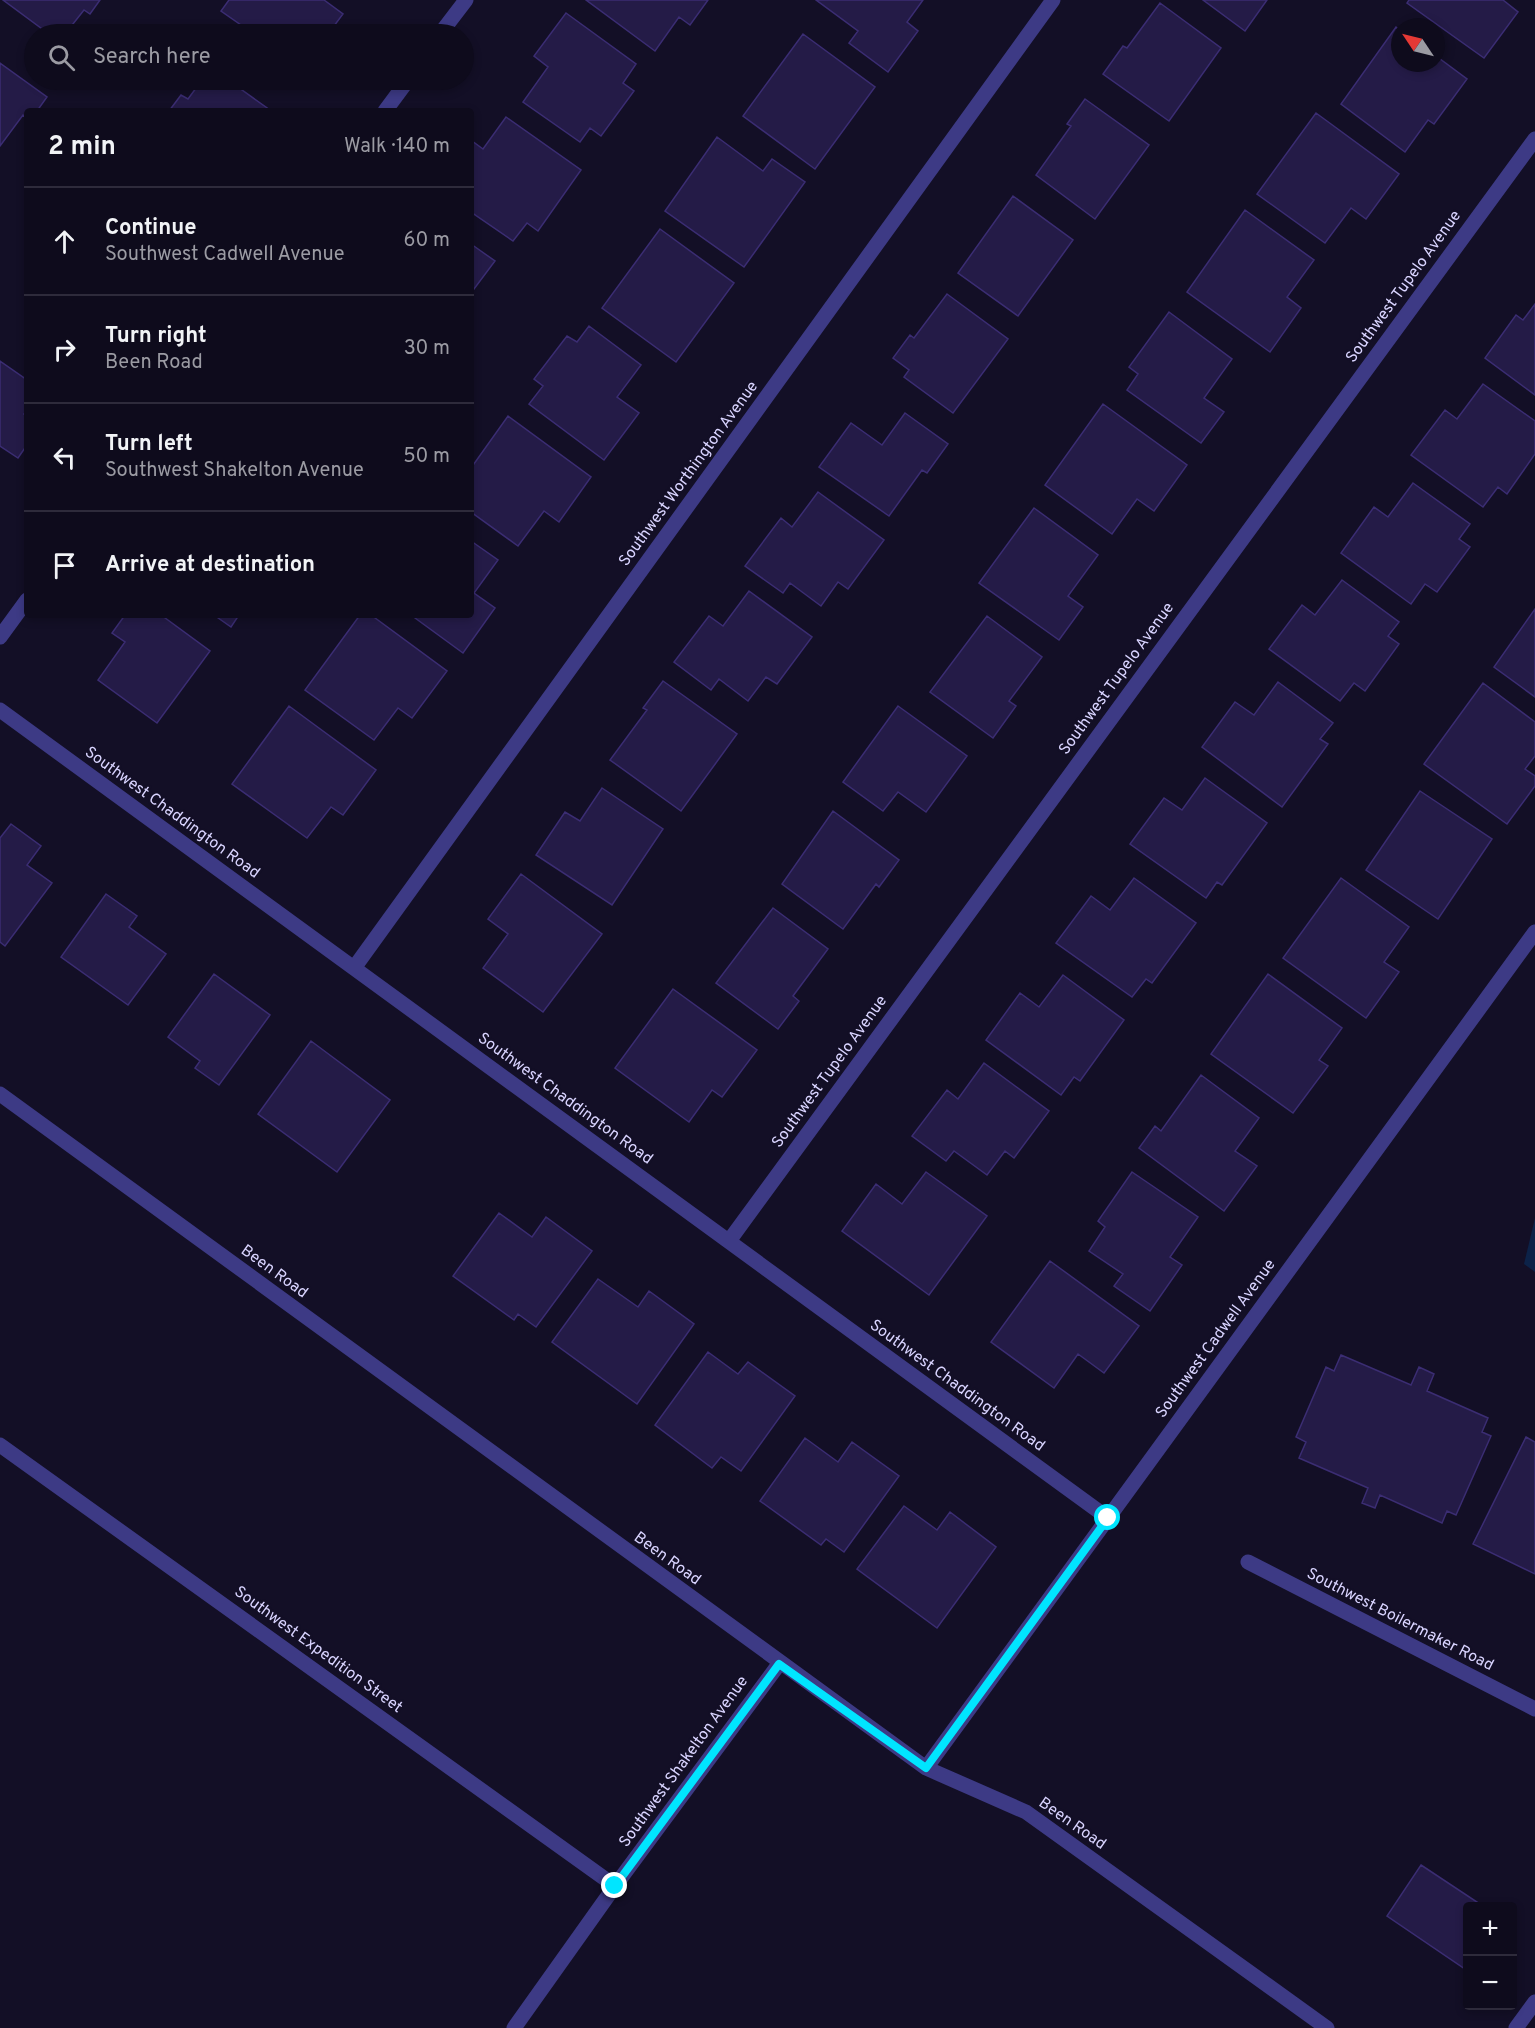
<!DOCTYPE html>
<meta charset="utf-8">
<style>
:root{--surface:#0e0b1c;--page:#171425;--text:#f1f3f6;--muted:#9b9ba3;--line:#2e2b3b}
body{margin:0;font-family:Overpass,sans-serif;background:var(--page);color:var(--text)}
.controls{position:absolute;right:18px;bottom:18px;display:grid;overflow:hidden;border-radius:6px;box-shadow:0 3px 9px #0003}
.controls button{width:54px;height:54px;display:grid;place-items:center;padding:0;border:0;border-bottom:2px solid var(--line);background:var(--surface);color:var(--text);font:30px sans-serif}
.compass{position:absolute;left:1391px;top:18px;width:54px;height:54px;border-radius:50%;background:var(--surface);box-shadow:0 3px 9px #0003;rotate:305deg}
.stop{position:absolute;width:18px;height:18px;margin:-14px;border:4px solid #00e5ff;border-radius:50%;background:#fff}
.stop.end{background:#00e5ff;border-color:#fff;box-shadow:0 2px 6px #0008}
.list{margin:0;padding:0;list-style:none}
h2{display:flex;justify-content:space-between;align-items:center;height:78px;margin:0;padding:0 24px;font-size:26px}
h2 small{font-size:20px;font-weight:400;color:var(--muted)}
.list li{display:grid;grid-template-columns:39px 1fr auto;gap:18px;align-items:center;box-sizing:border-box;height:108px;padding:0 24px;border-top:2px solid var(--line)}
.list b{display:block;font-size:22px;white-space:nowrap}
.list p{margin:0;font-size:20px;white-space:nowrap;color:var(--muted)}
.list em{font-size:20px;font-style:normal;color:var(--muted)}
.icon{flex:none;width:33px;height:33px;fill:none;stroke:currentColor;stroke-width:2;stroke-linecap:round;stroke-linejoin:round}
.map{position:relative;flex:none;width:1535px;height:2028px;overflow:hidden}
.search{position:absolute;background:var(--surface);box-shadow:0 3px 9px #0003;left:24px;top:24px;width:450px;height:66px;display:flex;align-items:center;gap:15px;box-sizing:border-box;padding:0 21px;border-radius:33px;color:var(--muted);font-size:22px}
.panel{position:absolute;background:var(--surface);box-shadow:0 3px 9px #0003;left:24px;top:108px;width:450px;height:510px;border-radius:6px}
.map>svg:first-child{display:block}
</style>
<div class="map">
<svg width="1535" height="2028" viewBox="0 0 1535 2028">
<rect width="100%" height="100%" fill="#130f26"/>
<!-- water -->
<path fill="#0c2248" d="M1535,1218v54l-11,-8z"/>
<!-- building -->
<path fill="#241b47" stroke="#3b2d73" stroke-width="1.5" d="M3,0h97l-10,14 -6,-4 -19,24h-16z
M229,0h95l19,14 -15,20h-74l-33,-23z
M586,0h122l-18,25 -11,-8 -24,34z
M816,0h107l-16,22 11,9 -30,41 -39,-29 9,-12z
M1203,0h64l-22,31z
M1409,0h94l15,12 -34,46 -77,-55z
M1160,3l61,45 -52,73 -66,-47 20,-28 4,2z
M566,13l70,51 -13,19 11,8 -33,45 -11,-8 -10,14 -57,-40 25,-35 -14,-11z
M1396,27l4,3v33h36v-7l31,23 -33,45 -6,-4 -23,32 -64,-48z
M803,34l72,53 -60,82 -72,-53z
M0,63l47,34 -10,14h-10v7l-4,-3 -23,31z
M202,80h26l42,30 -101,1 12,-16 7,4z
M1085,99l64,46 -54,74 -59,-44 35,-49 -4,-2z
M1316,113l83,61 -33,45 -15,-11 -26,35 -68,-49z
M506,117l75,53 -43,61 -11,-8 -14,18 -42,-29v-70l1,-1 11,8z
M717,137l46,34 9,-12 33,23 -61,85 -79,-56z
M1013,196l60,44 -55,76 -60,-43z
M1245,210l69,50 -27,37 14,11 -31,44 -83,-60z
M660,229l74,54 -58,79 -74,-54z
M471,244l24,17 -24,32z
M947,294l61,45 -55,74 -49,-36 5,-7 -16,-12 17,-23 4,3z
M1535,304v91l-50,-37 31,-43 7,5z
M1169,312l63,47 -28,39 20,14 -23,31 -74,-53 11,-16 -9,-7z
M589,326l52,39 -24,32 22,16 -35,47 -75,-56 14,-18 -9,-7 33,-43 10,6z
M0,361l27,19v30l-3,4 3,2v29l-9,13 -18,-12z
M1483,384l52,37v33l-28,40 -9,-7 -15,20 -72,-52 34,-45 12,9z
M1103,404l84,61 -33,46 -17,-12 -25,35 -67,-49z
M905,413l43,31 -21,29 -5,-3 -33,46 -70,-49 32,-44 31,22z
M508,416l83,61 -32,45 -15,-11 -26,35 -47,-34v-44z
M1413,483l57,41 -11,15 11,8 -33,45 -12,-8 -14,20 -70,-51 33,-46 14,10z
M818,492l66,48 -36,49 -10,-7 -17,24 -31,-23 -7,10 -38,-27 36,-48 11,9z
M1034,508l64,47 -30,41 15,11 -24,33 -80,-57z
M471,541l27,19 -24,33 21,15 -32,45 -52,-38h60z
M1342,580l57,42 -11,14 11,8 -34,47 -11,-8 -14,18 -71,-52 33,-44 13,10z
M749,591l63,46 -35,47 -11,-7 -18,24 -29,-22 -8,11 -37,-28 35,-46 14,10z
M1535,609v88l-41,-30z
M125,615h36l49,36 -53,72 -59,-43 27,-38 -13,-9z
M214,615h25l-8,12z
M360,615h11l76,56 -35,47 -14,-10 -24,32 -69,-50z
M987,616l55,41 -33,44 7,5 -23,32 -63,-46z
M663,681l74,53 -56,77 -71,-51 37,-50 -4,-2z
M1278,682l55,41 -13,16 8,5 -46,63 -80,-60 33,-45 19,13z
M1483,683l52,39v34l-10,13 10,7v10l-28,38 -83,-60z
M289,706l87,64 -33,45 -12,-8 -24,31 -75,-54z
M898,706l69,50 -41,56 -28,-20 -15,19 -40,-29z
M1205,778l62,45 -45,62 -5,-3 -11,16 -76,-54 34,-46 18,12z
M602,788l61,41 -51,76 -76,-50 29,-43 15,9z
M1420,791l72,48 -54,80 -72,-49z
M833,811l66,49 -20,27 -3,-3 -33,45 -61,-45z
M11,824l30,22 -14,19 25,18 -47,63 -5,-4v-104z
M521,874l81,60 -59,78 -60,-44 25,-34 -20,-15z
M1134,878l62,45 -44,60 -6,-4 -14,18 -76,-54 35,-47 19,14z
M1341,878l68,49 -25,35 15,10 -33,46 -83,-60z
M106,894l31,22 -8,11 37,27 -38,51 -67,-48z
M773,908l55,41 -35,47 6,5 -21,28 -62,-46z
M214,974l56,41 -51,70 -24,-17 5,-7 -32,-24z
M1268,974l74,54 -23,32 9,6 -35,47 -82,-59z
M1063,975l61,45 -44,61 -6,-4 -13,18 -75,-55 34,-47 19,14z
M673,989l84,61 -35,47 -10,-7 -23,32 -74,-54z
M311,1041l79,59 -53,72 -79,-58z
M984,1063l65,48 -35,47 -9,-7 -18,24 -33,-24 -8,10 -34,-25 35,-46 11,9z
M1201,1075l58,43 -24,33 22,15 -33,45 -85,-63 16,-22 6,5z
M926,1172l61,44 -58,79 -87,-64 34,-47 26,20z
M1132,1172l66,45 -28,40 12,8 -32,46 -36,-25 9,-12 -34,-23 16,-24 -7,-6z
M499,1213l33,24 14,-20 46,34 -56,76 -18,-13 -4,6 -61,-44z
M1050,1261l89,65 -35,47 -26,-19 -24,34 -63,-46z
M598,1279l40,28 11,-16 45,33 -57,80 -85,-62z
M708,1352l30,22 10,-12 47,34 -54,75 -20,-14 -9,11 -57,-43z
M1341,1355l70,30 8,-18 15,7 -7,17 61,27 -6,14 9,4 -35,79 -9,-4 -5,12 -62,-28 -5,13 -13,-5 6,-15 -69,-30 7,-16 -10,-5 30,-70 8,4z
M1526,1437l9,5v132l-62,-30z
M805,1438l33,24 14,-20 47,34 -55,76 -18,-13 -5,6 -61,-44z
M904,1506l33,24 13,-18 46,35 -59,81 -80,-59z
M1421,1865l62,41h-15v65l-81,-55z"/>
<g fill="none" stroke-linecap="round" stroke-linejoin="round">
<!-- minor -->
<path stroke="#3d3a85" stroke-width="15" d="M440,34l26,-34
M385,111l23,-31
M0,637l27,-37
M0,710l1108,808
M354,968l699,-968
M0,1094l926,674 100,44 301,216
M729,1241l806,-1102
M0,1445l615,441
M1248,1562l287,147
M926,1768l609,-836
M514,2028l101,-142 164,-222
M1516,2028l19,-26"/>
</g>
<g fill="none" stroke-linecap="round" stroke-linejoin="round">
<!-- route -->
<path stroke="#00e5ff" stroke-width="8" d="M615,1886l164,-222 147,104 182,-250"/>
</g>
<g text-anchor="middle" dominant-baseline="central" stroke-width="4.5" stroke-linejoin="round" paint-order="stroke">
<!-- street labels -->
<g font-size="16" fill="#d9d4ff" stroke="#130f26">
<text transform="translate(1404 287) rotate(-54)">Southwest Tupelo Avenue</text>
<text transform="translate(689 474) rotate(-54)">Southwest Worthington Avenue</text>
<text transform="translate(1117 679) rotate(-54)">Southwest Tupelo Avenue</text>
<text transform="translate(172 813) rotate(36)">Southwest Chaddington Road</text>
<text transform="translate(830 1072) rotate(-54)">Southwest Tupelo Avenue</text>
<text transform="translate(565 1099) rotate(36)">Southwest Chaddington Road</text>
<text transform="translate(274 1272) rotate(36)">Been Road</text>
<text transform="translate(1216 1339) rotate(-54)">Southwest Cadwell Avenue</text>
<text transform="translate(957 1386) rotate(36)">Southwest Chaddington Road</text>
<text transform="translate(667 1559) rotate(36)">Been Road</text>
<text transform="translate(1400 1620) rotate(27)">Southwest Boilermaker Road</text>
<text transform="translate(318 1650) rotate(36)">Southwest Expedition Street</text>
<text transform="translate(684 1762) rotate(-54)">Southwest Shakelton Avenue</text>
<text transform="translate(1072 1824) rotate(35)">Been Road</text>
</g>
</g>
</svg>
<div class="controls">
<button>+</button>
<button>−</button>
</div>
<svg class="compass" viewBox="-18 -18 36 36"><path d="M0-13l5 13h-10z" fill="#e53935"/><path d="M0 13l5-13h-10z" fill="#9b9ba3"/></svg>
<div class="stop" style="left:1108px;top:1518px"></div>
<div class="stop end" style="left:615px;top:1886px"></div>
<div class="search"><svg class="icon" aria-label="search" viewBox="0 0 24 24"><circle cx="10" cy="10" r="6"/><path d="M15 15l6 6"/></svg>Search here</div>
<section class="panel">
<h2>2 min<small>Walk · 140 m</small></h2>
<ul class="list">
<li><svg class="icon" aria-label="ahead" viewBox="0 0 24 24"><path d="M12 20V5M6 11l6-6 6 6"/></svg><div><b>Continue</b><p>Southwest Cadwell Avenue</p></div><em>60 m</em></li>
<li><svg class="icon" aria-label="right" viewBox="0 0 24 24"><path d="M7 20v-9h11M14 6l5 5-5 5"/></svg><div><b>Turn right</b><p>Been Road</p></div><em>30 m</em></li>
<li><svg class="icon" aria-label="left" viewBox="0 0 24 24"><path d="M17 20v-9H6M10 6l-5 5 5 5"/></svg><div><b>Turn left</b><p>Southwest Shakelton Avenue</p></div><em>50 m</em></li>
<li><svg class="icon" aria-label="arrive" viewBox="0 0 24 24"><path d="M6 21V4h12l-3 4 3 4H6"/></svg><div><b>Arrive at destination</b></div></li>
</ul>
</section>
</div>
